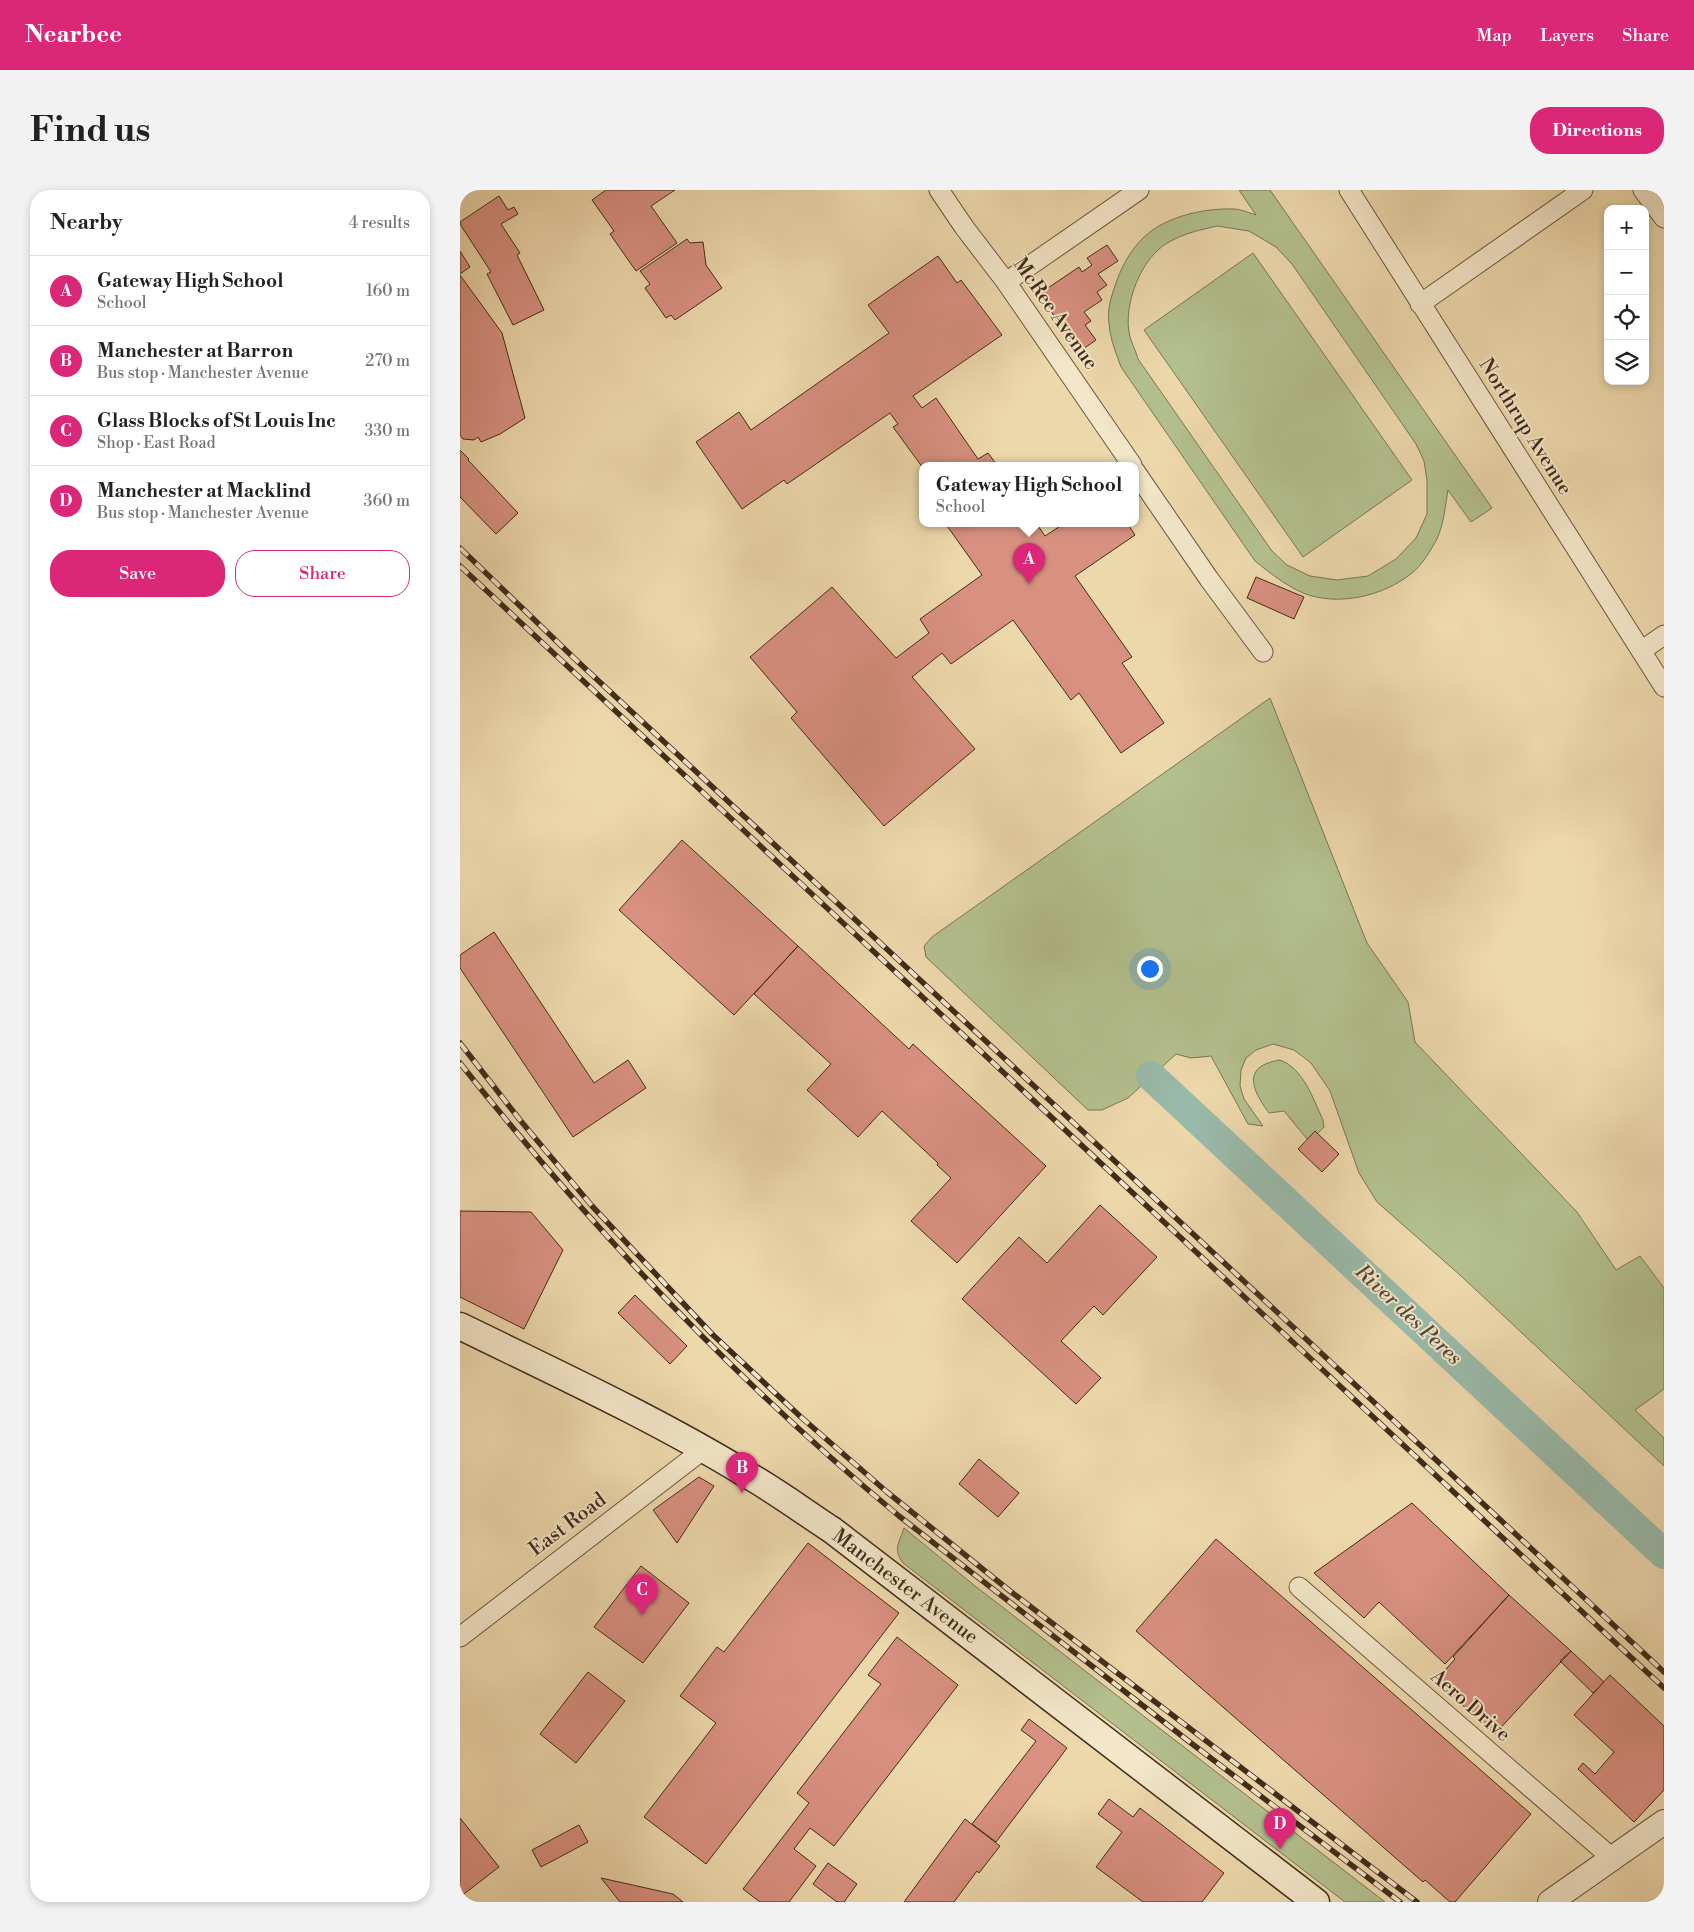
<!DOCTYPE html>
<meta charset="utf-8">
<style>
:root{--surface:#fff;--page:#f2f2f2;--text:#222;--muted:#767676;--line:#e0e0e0;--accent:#db2777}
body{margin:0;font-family:"Libre Bodoni",serif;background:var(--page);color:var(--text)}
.controls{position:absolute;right:15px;top:15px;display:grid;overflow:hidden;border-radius:10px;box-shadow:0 2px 8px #0003}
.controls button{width:45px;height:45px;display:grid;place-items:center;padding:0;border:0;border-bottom:1px solid var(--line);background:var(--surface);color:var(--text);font:25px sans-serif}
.you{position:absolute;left:689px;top:778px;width:18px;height:18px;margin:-12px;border:4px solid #fff;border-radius:50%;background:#1a73e8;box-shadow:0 0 0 8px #1a73e833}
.badge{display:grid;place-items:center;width:32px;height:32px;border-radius:50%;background:var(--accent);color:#fff;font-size:16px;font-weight:700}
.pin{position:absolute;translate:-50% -41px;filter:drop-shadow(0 1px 2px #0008)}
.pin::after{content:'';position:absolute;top:26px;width:18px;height:15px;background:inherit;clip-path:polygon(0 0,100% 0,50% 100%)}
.popup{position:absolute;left:459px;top:272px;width:220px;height:65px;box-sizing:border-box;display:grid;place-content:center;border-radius:10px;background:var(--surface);filter:drop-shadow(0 1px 4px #0005);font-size:16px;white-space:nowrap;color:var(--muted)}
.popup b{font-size:19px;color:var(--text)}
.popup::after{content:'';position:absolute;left:50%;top:100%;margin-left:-10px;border:10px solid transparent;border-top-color:var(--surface)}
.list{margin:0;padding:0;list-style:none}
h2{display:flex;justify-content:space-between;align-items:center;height:65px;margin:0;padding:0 20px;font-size:21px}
h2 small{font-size:16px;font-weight:400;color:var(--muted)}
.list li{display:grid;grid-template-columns:32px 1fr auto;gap:15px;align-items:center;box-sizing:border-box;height:70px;padding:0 20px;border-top:1px solid var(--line)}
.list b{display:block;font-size:19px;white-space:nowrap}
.list p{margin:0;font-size:16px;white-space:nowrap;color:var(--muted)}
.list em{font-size:16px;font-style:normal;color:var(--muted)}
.actions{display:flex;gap:10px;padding:15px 20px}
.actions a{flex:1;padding:11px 0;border:1px solid var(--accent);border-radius:20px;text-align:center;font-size:18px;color:var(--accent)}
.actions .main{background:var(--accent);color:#fff}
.icon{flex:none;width:28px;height:28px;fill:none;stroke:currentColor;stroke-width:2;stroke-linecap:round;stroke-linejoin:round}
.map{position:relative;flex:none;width:1204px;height:1712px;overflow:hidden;border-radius:20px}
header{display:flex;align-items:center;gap:30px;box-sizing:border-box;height:70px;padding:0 25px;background:var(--accent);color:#fff}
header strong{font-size:24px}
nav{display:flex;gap:28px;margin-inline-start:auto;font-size:18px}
.intro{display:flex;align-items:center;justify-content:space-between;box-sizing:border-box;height:120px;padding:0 30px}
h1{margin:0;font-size:35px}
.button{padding:12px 22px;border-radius:20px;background:var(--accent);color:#fff;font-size:18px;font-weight:700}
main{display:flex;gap:30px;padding:0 30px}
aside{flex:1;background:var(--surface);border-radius:20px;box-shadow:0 2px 8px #0003}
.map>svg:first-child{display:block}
</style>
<header>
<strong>Nearbee</strong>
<nav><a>Map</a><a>Layers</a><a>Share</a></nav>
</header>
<div class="intro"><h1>Find us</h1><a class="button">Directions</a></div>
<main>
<aside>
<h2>Nearby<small>4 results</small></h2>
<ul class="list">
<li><span class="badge">A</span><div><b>Gateway High School</b><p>School</p></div><em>160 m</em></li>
<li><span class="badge">B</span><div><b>Manchester at Barron</b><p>Bus stop · Manchester Avenue</p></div><em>270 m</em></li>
<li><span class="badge">C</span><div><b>Glass Blocks of St Louis Inc</b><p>Shop · East Road</p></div><em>330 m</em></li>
<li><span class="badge">D</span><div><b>Manchester at Macklind</b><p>Bus stop · Manchester Avenue</p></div><em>360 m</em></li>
</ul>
<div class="actions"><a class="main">Save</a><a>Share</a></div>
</aside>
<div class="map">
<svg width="1204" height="1712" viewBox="0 0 1204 1712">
<rect width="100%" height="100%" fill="#edd8ac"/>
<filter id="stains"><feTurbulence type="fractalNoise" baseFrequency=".004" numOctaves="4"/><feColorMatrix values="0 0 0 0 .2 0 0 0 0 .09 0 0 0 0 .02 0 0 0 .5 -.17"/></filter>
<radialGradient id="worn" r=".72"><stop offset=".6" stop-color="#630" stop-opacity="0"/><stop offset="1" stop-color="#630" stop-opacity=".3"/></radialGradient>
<!-- green -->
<path fill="#b3c08e" stroke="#7a7654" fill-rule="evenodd" d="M779,0h31l222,318 -21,14 -23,-32c-3,17 -4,33 -11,49 -6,11 -15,26 -25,34 -28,23 -74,34 -109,20 -18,-8 -33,-20 -48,-32l-134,-194c-5,-14 -11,-28 -12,-44 -2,-12 2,-26 6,-37 6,-20 19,-42 35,-54 22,-17 57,-24 84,-23 7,0 15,4 22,6zM757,36l32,5 27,16 16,17 124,180 8,17 3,19v34l-11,24 -20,21 -28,17 -31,4 -27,-4 -23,-11 -15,-14 -134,-192c-2,-8 -6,-15 -8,-22 -8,-31 11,-80 39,-95 16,-9 31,-12 48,-16z
M793,63l159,227 -109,77 -159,-227z
M810,508l97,245 41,59 7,40 162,170 39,58 24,-14 24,32v101l-29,21 29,28v28l-204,-191 -83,-73 -18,-29 -29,-82 -19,-28 -17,-13 -21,-6 -17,6 -10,8 -5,12 -1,16 4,13 19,27 -15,-2 -37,-68 -20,2 -15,-4 -48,44 -26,12h-14l-162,-153 -2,-11 8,-9z
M820,870c24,9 33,39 43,60l1,7 -7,7 -10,5 -23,-28 -15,2c-18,-24 -27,-47 11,-53z
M444,1338l71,58 410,316h-40l-442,-339c-10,-14 -4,-20 1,-35z"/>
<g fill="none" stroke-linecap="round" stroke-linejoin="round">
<!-- river -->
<path stroke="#99baaa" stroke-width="30" d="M691,886l513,478"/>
</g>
<!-- building -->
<path fill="#d89080" stroke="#412c1a" d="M146,0h69l-24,16 26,37 -41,28 -26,-37 4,-3 -22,-31z
M39,6l9,14 6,-3 4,7 -17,10 19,29 -3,2 27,55 -31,15 -26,-51 4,-2 -31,-48v-2z
M227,49l3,4 13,-1 3,23 16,23 -47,32 -4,-5 -5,3 -21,-30 5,-4 -10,-13z
M647,55l11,16 -20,13 9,11 -10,7 5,8 -18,12 7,9 -6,4 11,15 -17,12 -40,-58 40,-27 3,5 10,-7 -5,-7z
M0,61l10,16 -10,7z
M478,66l19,27 4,-3 41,55 -89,61 9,12 14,-10 42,61 10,-6 9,12h-74v3l-30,-41 5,-3 -8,-11 -103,71 -3,-4 -42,29 -46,-67 43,-30 12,18 138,-97 -21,-28z
M0,85l42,58 23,85 -25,16 -19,8 -3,-5 -4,3 -11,-1 -3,-4z
M0,260l9,9 -1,1 50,53 -22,21 -36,-37z
M485,333h91l9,13 20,-13h62l8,12 -60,41 57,81 -10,6 42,60 -43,30 -42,-60 -8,7 -58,-80 -62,44 -9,-11 -30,24 63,72 -91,77 -93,-108 6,-6 -47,-55 82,-70 64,71 33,-25 -9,-14 62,-44z
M796,387l48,20 -10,22 -47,-21z
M222,650l116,106 -64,69 -115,-105z
M34,742l100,151 34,-23 18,28 -73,49 -113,-169v-13z
M338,756l111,103 4,-5 133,122 -89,97 -46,-42 40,-43 -14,-13 1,-2 -56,-52 -24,26 -51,-47 24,-26 -77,-70z
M855,941l24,23 -17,18 -24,-23z
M640,1015l57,52 -54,58 -9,-9 -33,35 40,37 -25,26 -114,-105 57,-62 28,26z
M0,1021l71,1 32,38 -39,79 -64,-32z
M175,1105l52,51 -17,18 -52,-51z
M519,1269l40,34 -21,24 -39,-33z
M239,1287l15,9 -37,57 -24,-33z
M952,1313l97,92 -64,69 -66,-62 -15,16 -50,-45z
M756,1349l315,275 -76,88h-5l-25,-22 -2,2 -287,-251z
M348,1353l91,70 -193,251 -62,-47 72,-94 -36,-27 37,-49 7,5z
M181,1376l48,37 -46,60 -49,-36z
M1049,1405l62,56 -76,83 -54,-48 -1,-10 15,-17 -2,-2z
M437,1447l61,48 -124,161 -24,-18 -16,21 22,17 -27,36h-29l-17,-13 66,-86 -12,-10 84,-109 -13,-9z
M1111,1461l33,31 -11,11 -33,-32z
M128,1482l37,29 -49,62 -36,-29z
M1150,1485l54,51v64l-30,32 -56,-53 5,-6 12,11 19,-22 -40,-37z
M569,1529l38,29 -71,94 -24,-18 64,-83 -15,-11z
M649,1609l24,18 7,-9 84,65 -22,29h-59l-47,-35 26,-35 -24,-18z
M0,1628l39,49 -39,30z
M505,1629l35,27 -21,27 -2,-2 -23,31h-50z
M119,1635l9,17 -47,25 -9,-17z
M368,1673l29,21 -13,18h-7l-24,-18z
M141,1688l72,16 10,8h-63z"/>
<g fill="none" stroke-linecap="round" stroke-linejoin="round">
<!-- minor casing -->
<g stroke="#6c573e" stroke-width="21">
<path id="minor" d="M479,0l25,37 42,55 126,183
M889,0l315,497
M1183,0l21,28
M546,92l133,-92
M960,114l163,-114
M675,281l74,108 54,73
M1181,461l23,-16
M839,1397l313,271
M0,1447l244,-188"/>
</g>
<!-- tertiary casing -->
<g stroke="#6c573e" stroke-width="26">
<path id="tertiary" d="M1090,1712l114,-80"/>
</g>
<!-- secondary casing -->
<g stroke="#412c1a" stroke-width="29">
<path id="secondary" d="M0,1136c96,47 194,92 286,148 30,17 57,37 86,56l484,372"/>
</g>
<!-- minor -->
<use href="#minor" stroke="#f3e6c9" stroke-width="19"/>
<!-- tertiary -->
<use href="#tertiary" stroke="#f3e6c9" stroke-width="24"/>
<!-- secondary -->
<use href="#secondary" stroke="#f3e6c9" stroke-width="26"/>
<!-- rail casing -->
<g stroke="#412c1a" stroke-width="5.5">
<path id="rail" d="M0,358l115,111 1089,1013
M0,376l1204,1122
M0,853l60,77 72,86 120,128 90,84 85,74 123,99 407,311
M0,873c131,165 277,319 439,453l292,227 209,159"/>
</g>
<!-- rail -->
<use href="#rail" stroke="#f3e6c9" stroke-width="4" stroke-dasharray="11" stroke-linecap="butt"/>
</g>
<g text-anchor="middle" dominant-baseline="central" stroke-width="4" stroke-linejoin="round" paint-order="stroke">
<!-- street labels -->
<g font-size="20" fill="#412c1a" stroke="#f3e6c9">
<text transform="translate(595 124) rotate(55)">McRee Avenue</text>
<text transform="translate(1065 237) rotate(58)">Northrup Avenue</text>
<text transform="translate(108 1335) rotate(-37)">East Road</text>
<text transform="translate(445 1397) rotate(37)">Manchester Avenue</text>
<text transform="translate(1010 1516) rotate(41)">Aero Drive</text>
</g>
<!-- water labels -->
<g font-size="21" font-style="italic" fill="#534837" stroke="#f3e6c9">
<text transform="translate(948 1125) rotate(43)">River des Peres</text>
</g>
</g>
<rect width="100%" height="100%" filter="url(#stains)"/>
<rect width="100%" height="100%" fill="url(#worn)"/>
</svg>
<div class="controls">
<button>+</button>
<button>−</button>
<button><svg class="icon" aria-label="locate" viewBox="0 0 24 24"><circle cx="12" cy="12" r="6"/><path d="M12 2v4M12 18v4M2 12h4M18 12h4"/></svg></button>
<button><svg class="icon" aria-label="layers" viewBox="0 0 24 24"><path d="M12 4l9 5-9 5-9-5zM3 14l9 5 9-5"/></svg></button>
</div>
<div class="you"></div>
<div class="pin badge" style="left:569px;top:394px">A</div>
<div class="popup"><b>Gateway High School</b>School</div>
<div class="pin badge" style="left:282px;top:1303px">B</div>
<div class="pin badge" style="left:182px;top:1425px">C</div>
<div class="pin badge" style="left:820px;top:1659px">D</div>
</div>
</main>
